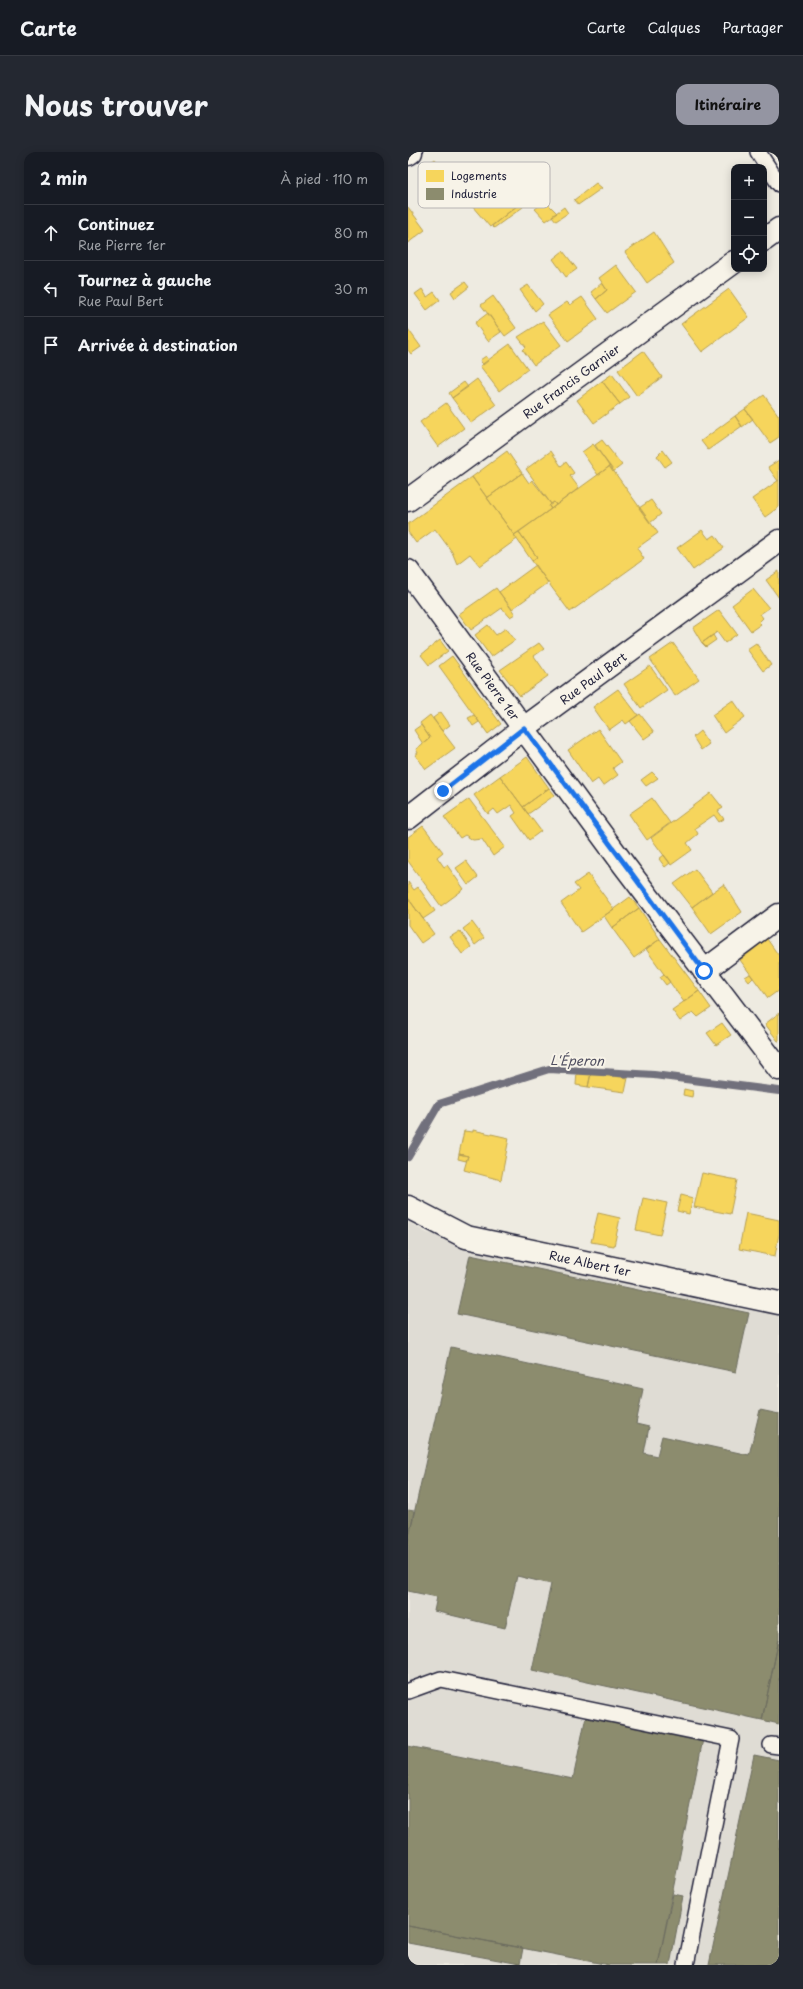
<!DOCTYPE html>
<html lang="fr">
<meta charset="utf-8">
<style>
:root{--surface:#171b24;--page:#242831;--text:#f1f3f6;--muted:#9ea1a6;--line:#363941;--accent:#9495a2}
body{margin:0;font-family:"Playpen Sans",sans-serif;background:var(--page);color:var(--text)}
.controls{position:absolute;right:12px;top:12px;display:grid;overflow:hidden;border-radius:8px;box-shadow:0 2px 10px #0003}
.controls button{width:36px;height:36px;display:grid;place-items:center;padding:0;border:0;border-bottom:1px solid var(--line);background:var(--surface);color:var(--text);font:20px sans-serif}
.stop{position:absolute;width:12px;height:12px;margin:-9px;border:3px solid #1a73e8;border-radius:50%;background:#fff}
.stop.end{background:#1a73e8;border-color:#fff;box-shadow:0 1px 4px #0008}
.list{margin:0;padding:0;list-style:none}
h2{display:flex;justify-content:space-between;align-items:center;height:52px;margin:0;padding:0 16px;font-size:17px}
h2 small{font-size:13px;font-weight:400;color:var(--muted)}
.list li{display:grid;grid-template-columns:26px 1fr auto;gap:12px;align-items:center;box-sizing:border-box;height:56px;padding:0 16px;border-top:1px solid var(--line)}
.list b{display:block;font-size:15px;white-space:nowrap}
.list p{margin:0;font-size:13px;white-space:nowrap;color:var(--muted)}
.list em{font-size:13px;font-style:normal;color:var(--muted)}
.icon{flex:none;width:22px;height:22px;fill:none;stroke:currentColor;stroke-width:2;stroke-linecap:round;stroke-linejoin:round}
.map{position:relative;flex:none;width:371px;height:1813px;overflow:hidden;border-radius:12px}
header{display:flex;align-items:center;gap:24px;box-sizing:border-box;height:56px;padding:0 20px;background:var(--surface);border-bottom:1px solid var(--line)}
header strong{font-size:19px}
nav{display:flex;gap:22px;margin-inline-start:auto;font-size:14px}
.intro{display:flex;align-items:center;justify-content:space-between;box-sizing:border-box;height:96px;padding:0 24px}
h1{margin:0;font-size:28px}
.button{padding:10px 18px;border-radius:12px;background:var(--accent);color:#111;font-size:14px;font-weight:700}
main{display:flex;gap:24px;padding:0 24px}
aside{flex:1;background:var(--surface);border-radius:12px;box-shadow:0 2px 10px #0003}
.map>svg:first-child{display:block}
</style>
<header>
<strong>Carte</strong>
<nav><a>Carte</a><a>Calques</a><a>Partager</a></nav>
</header>
<div class="intro"><h1>Nous trouver</h1><a class="button">Itinéraire</a></div>
<main>
<aside>
<h2>2 min<small>À pied · 110 m</small></h2>
<ul class="list">
<li><svg class="icon" aria-label="ahead" viewBox="0 0 24 24"><path d="M12 20V5M6 11l6-6 6 6"/></svg><div><b>Continuez</b><p>Rue Pierre 1er</p></div><em>80 m</em></li>
<li><svg class="icon" aria-label="left" viewBox="0 0 24 24"><path d="M17 20v-9H6M10 6l-5 5 5 5"/></svg><div><b>Tournez à gauche</b><p>Rue Paul Bert</p></div><em>30 m</em></li>
<li><svg class="icon" aria-label="arrive" viewBox="0 0 24 24"><path d="M6 21V4h12l-3 4 3 4H6"/></svg><div><b>Arrivée à destination</b></div></li>
</ul>
</aside>
<div class="map">
<svg width="371" height="1813" viewBox="0 0 371 1813">
<rect width="100%" height="100%" fill="#eeebe1"/>
<filter id="ink" filterUnits="userSpaceOnUse"><feTurbulence type="fractalNoise" baseFrequency=".025" numOctaves="2"/><feDisplacementMap in="SourceGraphic" scale="8" xChannelSelector="R" yChannelSelector="G"/><feConvolveMatrix kernelMatrix="1 2 1 2 8 2 1 2 1" color-interpolation-filters="sRGB"/></filter>
<g filter="url(#ink)">
<!-- built -->
<path fill="#dfdcd4" d="M0,1070l19,11 352,75v657h-371z"/>
<!-- homes -->
<path fill="#f6d55c" stroke="#b69f52" d="M27,7l16,20 -12,9 -15,-20z
M91,21l23,29 -32,25 -24,-28 2,-2 -6,-6 21,-16 5,6z
M188,31l6,5 -24,17 -4,-5z
M137,49l12,12 -11,8 -11,-12z
M112,51l3,4 -29,21 -2,-2z
M0,55l17,23 -17,13z
M156,55l4,6 -12,8 -4,-5z
M246,80l20,31 -27,20 -22,-31z
M155,99l14,18 -11,8 -13,-18z
M208,113l20,27 -29,21 -11,-14 11,-9 -8,-12z
M57,130l4,5 -14,11 -4,-6z
M194,131l5,7 -11,9 -5,-7z
M120,133l15,19 -8,7 -15,-21z
M14,137l5,8 7,-5 6,8 -13,10 -12,-16z
M321,137l20,28 -47,35 -21,-28z
M85,144l23,32 -11,8 -24,-31z
M174,145l16,22 -30,22 -20,-26 19,-13 3,3z
M80,161l13,19 -13,9 -13,-18z
M135,169l18,24 -27,20 -11,-15 3,-3 -8,-10z
M0,177l13,18 -10,7 -3,-4z
M102,192l18,25 -29,22 -19,-25z
M235,199l19,26 -25,19 -19,-26z
M78,204l3,4 -6,5 -3,-5z
M204,222l17,23 -9,7 -18,-23z
M69,227l19,26 -25,18 -19,-25z
M194,229l18,23 -26,19 -17,-23z
M56,230l4,5 -16,11 -3,-5z
M356,243l15,21v21l-9,6 -25,-34z
M38,251l18,25 -26,19 -18,-25z
M337,257l8,10 -11,8 -7,-11z
M327,264l7,10 -34,24 -7,-9z
M194,288l20,25 -9,7 -18,-27z
M185,292l17,22 -12,9 -16,-23z
M255,298l9,12 -7,5 -8,-11z
M99,299l15,22 -35,25 -15,-21z
M143,299l10,15 5,-4 8,11 -4,3 9,12 -23,17 -2,-3 -3,2 -25,-35z
M371,308v20l-1,1 -10,-14z
M202,314l48,67 -21,15 7,11 -74,53 -38,-51 5,-4 -18,-25z
M114,321l7,10 3,-3 19,24 -2,2 2,3 -37,26 -27,-37z
M64,325l45,62 -37,27 -10,-12 -13,10 -5,-12 -17,-23 -19,14 -8,-11v-8z
M371,328v27l-14,10 -13,-18z
M243,348l10,14 -11,9 -11,-15z
M146,350l2,3 -5,4 -2,-3z
M294,378l7,9 6,-4 9,13 -31,22 -16,-22z
M111,380l18,25 -5,4 -18,-26z
M128,413l12,18 -36,26 -13,-17z
M371,419v27l-13,-18z
M88,436l19,26 -5,3 -8,-9 -31,22 -12,-16z
M345,437l16,19 -9,6 3,4 -4,4 2,2 -10,7 -19,-26z
M311,458l18,24 -12,9 -8,-11 -15,11 -9,-15z
M80,473l8,10 10,-7 9,12 -24,17 -16,-22z
M305,483l3,5 -10,7 -4,-4z
M32,488l8,11 -19,14 -8,-10z
M131,491l5,6 -10,7 14,20 -28,20 -20,-26z
M265,491l26,36 -24,17 -25,-37z
M348,491l15,22 -8,6 -16,-22z
M44,504l49,68 -13,10 -49,-68z
M242,514l17,24 -26,18 -17,-24z
M210,537l20,26 -12,9 -3,-4 -14,10 -16,-23z
M325,548l12,17 -21,16 -12,-18z
M33,560l9,13 -8,6 -9,-13z
M232,562l14,18 -10,7 -14,-18z
M22,563l25,33 -29,21 -11,-14 3,-2 -2,-4 14,-11 -10,-15z
M66,563l5,7 -6,4 -5,-8z
M13,573l9,13 -7,6 -9,-14z
M190,577l23,33 -8,6 5,7 -15,11 -5,-7 -7,5 -23,-34z
M292,579l9,13 -8,6 -8,-13z
M119,605l22,31 -26,19 -23,-31z
M244,620l6,6 -12,8 -5,-6z
M92,624l41,55 -12,9 -17,-24 4,-3 -5,-8 -13,9 -4,-5 -6,5 -14,-19z
M141,636l6,7 -27,19 -5,-7z
M303,641l12,15 -5,3 6,8 -5,3 -5,-7 -19,13 3,6 -11,9 5,7 -21,15 -20,-27z
M244,646l18,25 -23,17 -18,-26z
M61,647l36,48 -12,9 -11,-17 -9,1 -8,-5 -5,3 -16,-21z
M15,674l20,26 -6,5 7,10 3,-2 17,24 -23,17 -33,-45v-24z
M256,703l6,8 -5,4 -6,-8z
M58,709l12,16 -10,8 -12,-17z
M287,717l17,23 -20,15 -18,-23z
M180,722l26,35 -33,23 -20,-29 18,-13 -5,-6z
M0,730l6,8 4,-3 17,24 -12,8 -15,-21z
M316,732l18,28 -31,22 -19,-27z
M222,745l9,11 -27,20 -8,-12z
M0,746l26,36 -13,9 -13,-18z
M231,756l21,31 -26,19 -22,-30z
M64,770l12,16 -9,7 -12,-16z
M52,779l11,16 -9,7 -12,-17z
M252,787l39,52 -15,11 -38,-53z
M359,787l12,17v34l-11,8 -28,-38z
M256,822l6,8 -4,3 -6,-8z
M342,822l3,4 -4,4 -4,-5z
M291,839l12,17 -13,9 -5,-5 -13,9 -8,-11z
M371,861v28h-1l-13,-17z
M314,871l9,12 -15,10 -9,-12z
M169,919l14,2 -3,14 -12,-2z
M183,921l37,5 -3,14 -37,-5z
M276,937l9,2 -1,6 -9,-2z
M65,978l36,8 -8,42 -37,-10 4,-14 -9,-2 5,-23 9,1z
M51,1002l9,2 -2,5 -8,-2z
M294,1021l35,7 -7,34 -36,-7z
M273,1043l12,3 -4,16 -12,-3z
M235,1046l24,5 -7,32 -24,-5z
M190,1061l22,5 -6,28 -23,-4z
M338,1061l33,7v14l-4,22 -36,-7z"/>
<!-- industry -->
<path fill="#8c8c6e" stroke="#6c6c5f" d="M62,1103l279,58 -13,59 -279,-58z
M43,1195l192,42 -7,35 13,3 -5,26 13,3 5,-20 87,19 11,-45 19,4v225l-17,81 -230,-50 19,-86 -34,-8 -12,52 -71,-17 3,-14 -29,-6v-50z
M0,1358l6,1 -6,30z
M371,1487v85l-17,-4z
M178,1564l117,23 -45,226h-49l-201,-39v-180l165,33z
M346,1603l25,5v205h-70z
M265,1742l10,2 -13,69h-12z
M0,1774l115,22 -3,16 -112,-21z"/>
<g fill="none" stroke-linecap="round" stroke-linejoin="round">
<!-- stream -->
<path stroke="#716f7b" stroke-width="8" d="M0,1005l31,-53 110,-35 105,6 125,16"/>
<!-- lane casing -->
<g stroke="#22223b" stroke-width="18">
<path id="lane" d="M350,0l21,32
M0,1539l33,-12 290,60 -45,226
M363,1593l8,1"/>
</g>
<!-- street casing -->
<g stroke="#22223b" stroke-width="25">
<path id="street" d="M0,2l3,-2
M0,419l216,294 155,204
M0,666l116,-90 255,-187
M296,819l75,-56
M0,1055l58,30 313,66"/>
</g>
<!-- secondary casing -->
<g stroke="#22223b" stroke-width="25">
<path id="secondary" d="M356,88l15,-11
M0,348l326,-238"/>
</g>
<!-- lane -->
<use href="#lane" stroke="#f7f3e8" stroke-width="15"/>
<!-- street -->
<use href="#street" stroke="#f7f3e8" stroke-width="22"/>
<!-- secondary -->
<use href="#secondary" stroke="#f7f3e8" stroke-width="22"/>
</g>
</g>
<g fill="none" stroke-linecap="round" stroke-linejoin="round" filter="url(#ink)">
<!-- route -->
<path stroke="#1a73e8" stroke-width="5" d="M35,639l81,-63 180,243"/>
</g>
<g text-anchor="middle" dominant-baseline="central" stroke-width="4" stroke-linejoin="round" paint-order="stroke">
<!-- street labels -->
<g font-size="12" fill="#22223b" stroke="#f7f3e8">
<text transform="translate(163 229) rotate(-36)">Rue Francis Garnier</text>
<text transform="translate(185 526) rotate(-36)">Rue Paul Bert</text>
<text transform="translate(85 534) rotate(54)">Rue Pierre 1er</text>
<text transform="translate(182 1111) rotate(12)">Rue Albert 1er</text>
</g>
<!-- water labels -->
<g font-size="13" font-style="italic" fill="#504f60" stroke="#f7f3e8">
<text transform="translate(169 908) rotate(1)">L'Éperon</text>
</g>
</g>
<!-- legend -->
<rect x="10" y="10" width="132" height="46" rx="6" fill="#f7f3e8" stroke="#b7b4b4" stroke-width="1"/>
<rect x="18" y="18" width="18" height="12" fill="#f6d55c"/>
<rect x="18" y="36" width="18" height="12" fill="#8c8c6e"/>
<g font-size="11" fill="#22223b">
<text x="43" y="28">Logements</text>
<text x="43" y="46">Industrie</text>
</g>
</svg>
<div class="controls">
<button>+</button>
<button>−</button>
<button><svg class="icon" aria-label="locate" viewBox="0 0 24 24"><circle cx="12" cy="12" r="6"/><path d="M12 2v4M12 18v4M2 12h4M18 12h4"/></svg></button>
</div>
<div class="stop" style="left:296px;top:819px"></div>
<div class="stop end" style="left:35px;top:639px"></div>
</div>
</main>
